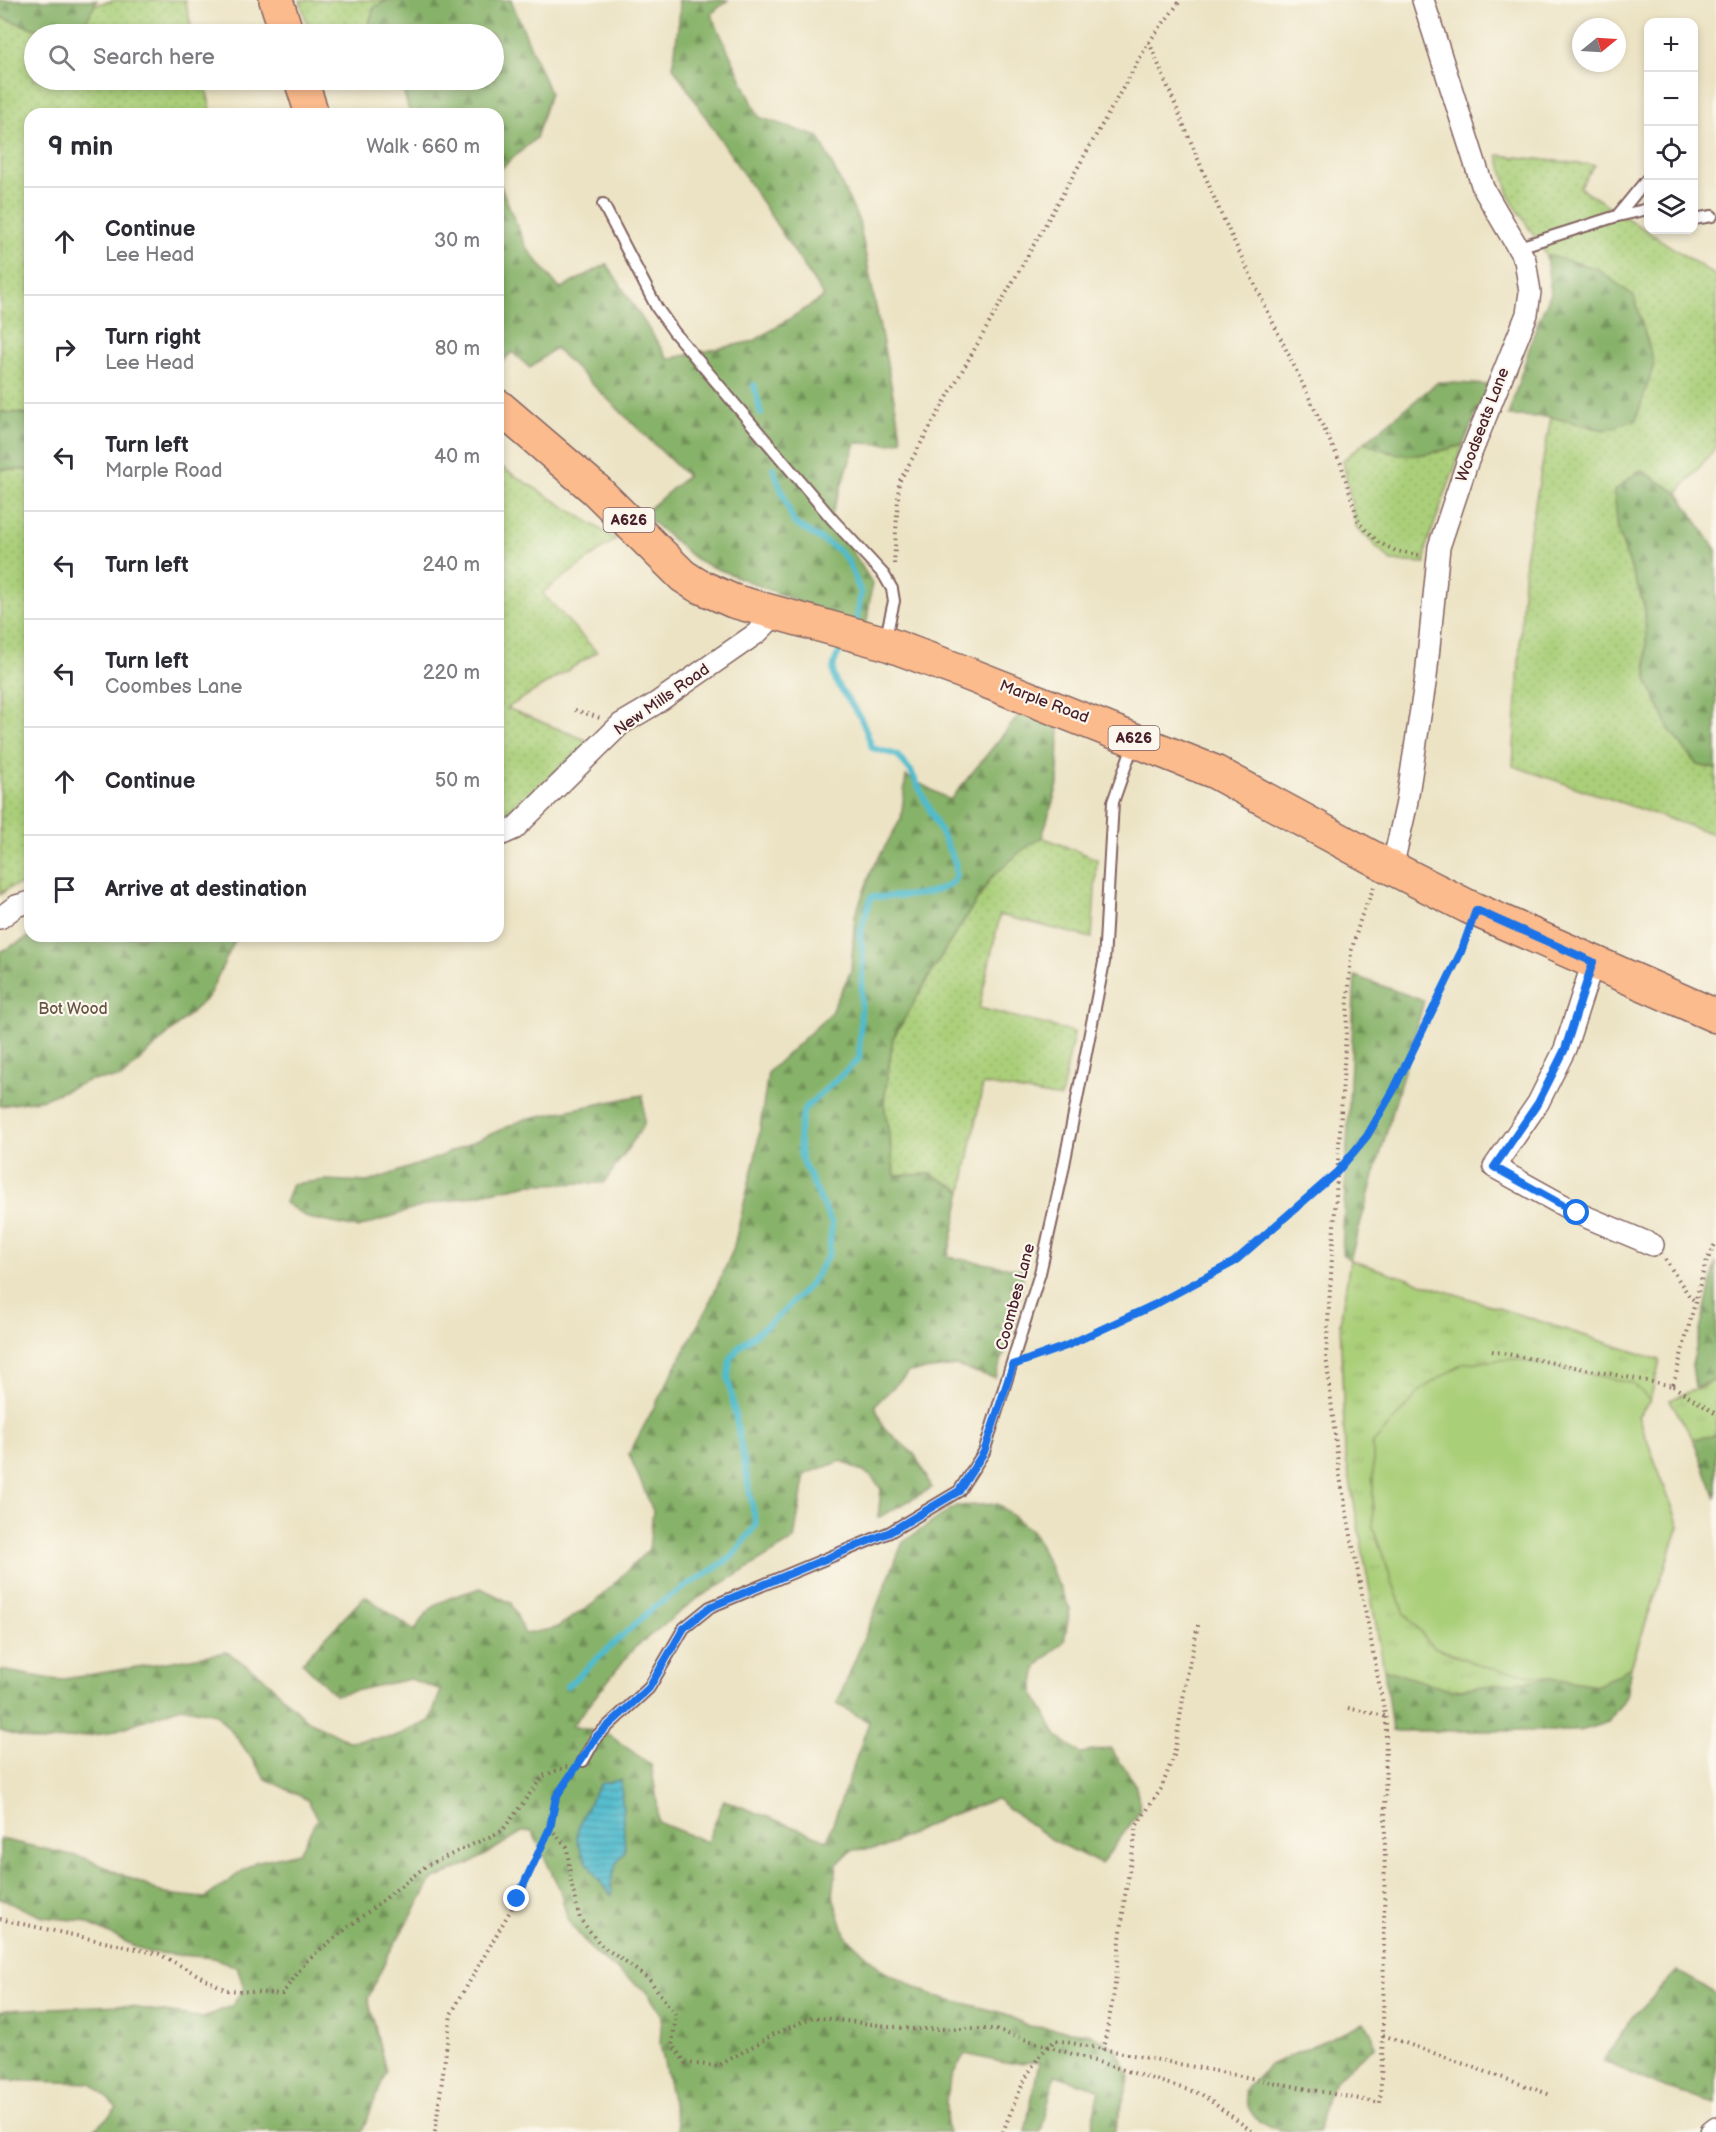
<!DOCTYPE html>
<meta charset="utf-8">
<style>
:root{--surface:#fff;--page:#f2f2f3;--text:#2b2b33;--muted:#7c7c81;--line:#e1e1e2}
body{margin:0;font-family:"Balsamiq Sans",sans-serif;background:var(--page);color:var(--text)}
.controls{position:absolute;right:18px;top:18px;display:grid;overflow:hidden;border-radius:12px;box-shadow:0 3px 9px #0003}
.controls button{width:54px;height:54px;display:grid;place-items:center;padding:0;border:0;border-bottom:2px solid var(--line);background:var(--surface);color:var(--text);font:30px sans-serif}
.compass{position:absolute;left:1572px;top:18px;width:54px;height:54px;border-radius:50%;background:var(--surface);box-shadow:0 3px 9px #0003;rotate:72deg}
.stop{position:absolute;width:18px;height:18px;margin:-14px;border:4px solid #1a73e8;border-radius:50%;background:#fff}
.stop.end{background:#1a73e8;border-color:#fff;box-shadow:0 2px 6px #0008}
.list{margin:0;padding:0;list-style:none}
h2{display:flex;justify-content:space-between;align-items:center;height:78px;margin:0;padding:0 24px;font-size:26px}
h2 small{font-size:20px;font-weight:400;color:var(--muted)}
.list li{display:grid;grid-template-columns:39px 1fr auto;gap:18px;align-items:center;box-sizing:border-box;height:108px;padding:0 24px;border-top:2px solid var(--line)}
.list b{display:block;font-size:22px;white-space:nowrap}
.list p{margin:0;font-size:20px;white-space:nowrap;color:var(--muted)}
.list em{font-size:20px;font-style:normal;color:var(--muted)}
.icon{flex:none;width:33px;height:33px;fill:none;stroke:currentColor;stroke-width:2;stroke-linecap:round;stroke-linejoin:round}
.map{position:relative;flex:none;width:1716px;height:2132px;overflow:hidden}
.search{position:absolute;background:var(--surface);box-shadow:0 3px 9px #0003;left:24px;top:24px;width:480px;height:66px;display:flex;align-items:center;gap:15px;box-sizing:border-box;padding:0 21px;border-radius:33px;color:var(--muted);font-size:22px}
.panel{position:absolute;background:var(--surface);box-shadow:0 3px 9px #0003;left:24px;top:108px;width:480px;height:834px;border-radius:18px}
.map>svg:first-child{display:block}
</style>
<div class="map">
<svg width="1716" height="2132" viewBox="0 0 1716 2132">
<defs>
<pattern id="grass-dots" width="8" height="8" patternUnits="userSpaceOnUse" patternTransform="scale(1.5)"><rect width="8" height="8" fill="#aacf79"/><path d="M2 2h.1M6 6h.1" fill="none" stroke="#94b169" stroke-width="1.8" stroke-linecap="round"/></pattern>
<pattern id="forest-firs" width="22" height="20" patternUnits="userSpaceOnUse" patternTransform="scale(1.5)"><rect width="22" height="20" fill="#87b269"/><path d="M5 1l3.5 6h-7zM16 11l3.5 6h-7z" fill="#709057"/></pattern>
<pattern id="park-tufts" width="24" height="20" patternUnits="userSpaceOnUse" patternTransform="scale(1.5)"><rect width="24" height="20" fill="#aacf79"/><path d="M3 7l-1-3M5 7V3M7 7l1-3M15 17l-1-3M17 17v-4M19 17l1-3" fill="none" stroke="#94b169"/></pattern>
<pattern id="water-rules" width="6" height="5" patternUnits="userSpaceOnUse" patternTransform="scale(1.5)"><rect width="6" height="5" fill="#50bbcd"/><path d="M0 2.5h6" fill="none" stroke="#4497a7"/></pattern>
</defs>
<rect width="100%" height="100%" fill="#fbf7ec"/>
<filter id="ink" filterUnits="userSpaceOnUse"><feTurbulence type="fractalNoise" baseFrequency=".0167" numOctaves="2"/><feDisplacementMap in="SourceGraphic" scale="12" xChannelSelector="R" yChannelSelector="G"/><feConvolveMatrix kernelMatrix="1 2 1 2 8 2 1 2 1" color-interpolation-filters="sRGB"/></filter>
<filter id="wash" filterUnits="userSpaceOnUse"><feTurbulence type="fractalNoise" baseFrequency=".008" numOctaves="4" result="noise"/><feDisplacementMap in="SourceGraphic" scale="24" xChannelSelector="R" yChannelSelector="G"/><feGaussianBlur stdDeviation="1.35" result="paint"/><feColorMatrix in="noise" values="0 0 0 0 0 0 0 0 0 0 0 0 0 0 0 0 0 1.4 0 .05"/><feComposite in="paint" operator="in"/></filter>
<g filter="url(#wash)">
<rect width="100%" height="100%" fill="#ece3c4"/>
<!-- grass -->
<path fill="url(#grass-dots)" stroke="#7a7752" stroke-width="1.5" d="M116,0h69l8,34h-133l25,-10 9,-19z
M300,0h88l-14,8 -8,24 3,2h-59z
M0,17l50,17h-16v46h170l8,34h-182v300l-30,-2z
M1498,155l97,10 -16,22 137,89v171l-38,46 -38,-23 -22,61 27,77 2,71 22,50 28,36 19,4v66l-203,-69 12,-208 26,-141 54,13 -9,-162 -50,-13 -36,-57z
M1365,442c40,20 56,14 98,3l-36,99 -2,19 -34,-2 -35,-34 -13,-67z
M498,465l118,74 -74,54 55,59 -90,56 84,34 -93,77z
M0,469l30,1v412l-22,6 -8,7z
M1042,837l55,22 -5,79 -92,-23 -21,93 95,24 -13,66 -78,-14 -21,107 -31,-17 -36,2 -11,-74 9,-64 50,-85 48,-75 30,-27z"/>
<!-- forest -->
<path fill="url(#forest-firs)" stroke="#68684a" stroke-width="1.5" d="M0,0h97l-12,24 -25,10h-10l-50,-17z
M388,0h123l39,93 -14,45 -38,33v-57h-88l-10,-34h94v-46h-125l-3,-1 8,-26z
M678,0h50l-17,14 48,103 60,20 40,84 43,219 -13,4 -33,-1 -25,73 41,67 -6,46 -168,-68 -55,-47 44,-38 -132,-128 -25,20 -18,-16 -14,14v-186l28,67 34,42 47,-25 61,95 86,-18 70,-44 -151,-230 7,-56z
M1546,255l50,13 38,28 20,68 -18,56 -31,10 -54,-13 -43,-1 28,-89 15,-34z
M1438,382l50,3 -25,60c-42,11 -58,17 -98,-3z
M0,412l30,2v56l-30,-1z
M1640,470l38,23 38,57v219l-19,-4 -28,-36 -22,-50 -2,-71 -27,-77 -4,-40z
M1024,709l35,14 -1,62 -16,52 -21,14 -30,27 -48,75 -50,85 -9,64 11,74 36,-2 31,17 -14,66 76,13 -10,57 -19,51 -39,-12 -47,6 -34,33 8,22 32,28 17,33 -54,30 3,-29 -10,-13 -29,-15 -37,13 -11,66 -99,60 -62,49 -61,77 37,9 42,30 6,35 1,22 49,20 17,-42 103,40 42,-118 -32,-18 66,-162 53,-36 42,-2 36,30 36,75 -6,32 -27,25 -4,25 24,45 23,17 30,-5 25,35 6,27 -40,54 -52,-26 -53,-39 -53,19 -60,30 -31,2 -15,14 -4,32 12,39 38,36 49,24 74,19 22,12 60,7 27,14 15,30 -16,55h-23l8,-43 -44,-14 -14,57h-16l14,-70 -34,1 -40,-9c-19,28 -22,45 -17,78h-269l-19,-88 2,-29 -15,-23 -52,-38 -27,-33 -8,-31 -28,-59 -10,1 -47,29 -43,19 -44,75 -20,43 18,74 -24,60h-270l25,-24 -25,-25 -92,-3v-68l6,-2 113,-5 84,13 30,-13 11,-17 -7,-21 -23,-9 -67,-6 -64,-31 -40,-4 -43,-18v-60l85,19 80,36 40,4 50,-36 44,-10 18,-33 -9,-19 -42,-21 -28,-40 -22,-25 -35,-7 -73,26 -68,9 -40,-11v-61l58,10 169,-28 34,23 44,44 43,22 45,-4 37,-16 11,-31 -31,-11 -75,16 -33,-33 63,-66 50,35c13,-30 36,-34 66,-43l30,15 14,31 31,-6 37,-24 56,-55 4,-38 -24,-57 79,-148 25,-56 24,-101 11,-77 62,-58 21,-43 4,-55 17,-47 29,-50 5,-43 44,24z
M31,936h206l-29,61 -87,81 -31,2 -46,19 -44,7v-154z
M1355,976l69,25 -74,259 -8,-6z
M643,1095l1,30 -40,58 -74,1 -107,22 -66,22 -49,-10 -23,-15 7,-19 33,-4 43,2 71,-25 86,-38z
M1716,1262v118l-21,7 -3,-22z
M1716,1435v64l-23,-60z
M1631,1666l-5,31 -18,25 -28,9h-188l-8,-62 65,21 101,-12 48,7 20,-10z
M1677,1971l39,22v110l-52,-15 -61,-27 30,-44z
M1364,2023l8,9 3,15c-39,29 -48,35 -56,85 -39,0 -70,0 -75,-42l26,-25z"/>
<!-- park -->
<path fill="url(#park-tufts)" stroke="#7a7752" stroke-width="1.5" d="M1350,1260l310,100 -10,41 -12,15 41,110 -48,140 -33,19 -48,-7 -101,12 -65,-21 -39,-216 -5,-130z
M1716,1380v55l-23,4 -23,-39z"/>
<!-- pitch -->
<path fill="#aacf79" stroke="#7a7752" stroke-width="1.5" d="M1514,1359l119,24 17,18 -12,15 41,110 -48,140 -13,9 -20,10 -111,-17 -55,-22 -29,-35 -30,-83v-85l50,-55 41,-25z"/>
<!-- water -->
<path fill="url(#water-rules)" stroke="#4d6d7c" stroke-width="1.5" d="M621,1780l4,71 -9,13 -5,19 1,13c-10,-10 -35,-45 -35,-60 0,-14 16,-40 23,-52z"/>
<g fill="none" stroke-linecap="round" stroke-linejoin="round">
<!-- stream -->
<path stroke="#50bbcd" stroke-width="6" d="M754,385l7,29
M773,468l21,55 43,26 11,12 13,32 -5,31
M567,1686l87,-79 78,-50 24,-32 -28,-148 2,-18 10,-13 39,-30 32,-33 18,-29 3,-30 -31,-66 -2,-25 5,-24 55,-50 4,-104 -3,-21 11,-37c25,-1 61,1 82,-15l3,-7 -1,-13 -44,-91 -14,-16 -25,-7c-3,-10 -7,-21 -12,-31 -16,-28 -43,-42 -14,-73"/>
</g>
</g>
<g filter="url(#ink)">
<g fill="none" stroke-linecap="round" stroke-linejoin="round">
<!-- service casing -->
<g stroke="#836461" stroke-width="14">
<path id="service" d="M603,204l54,104 17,24 158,187 52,56 8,14 2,12 -9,40
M1618,216l30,-7
M1694,219l18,-3
M1519,247l98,-31 31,-38
M583,1761l14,-25 52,-48 35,-60 26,-21 180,-75 69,-41 25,-39 56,-179 21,-93 43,-218 9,-160 20,-57"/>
</g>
<!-- minor casing -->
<g stroke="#836461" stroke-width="24">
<path id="minor" d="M498,836l16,-7 107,-105 34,-20 102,-71 11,-11 4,-10
M1392,868l14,-61 20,-130 13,-130 28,-84 60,-149 3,-22 -5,-32 -42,-72 -60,-188
M0,918l16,-12 14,-4
M1593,962l-28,87 -27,54 -44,64 83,46 76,32
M1711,2132l5,-4"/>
</g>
<!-- primary casing -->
<g stroke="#836461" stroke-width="36">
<path id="primary" d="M276,0l11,34
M301,80l11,34
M498,406l97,83 88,87 14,9 36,16 152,42 78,29 252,100 169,92 85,43 247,109"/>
</g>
<!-- path -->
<path stroke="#836461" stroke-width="4" stroke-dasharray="1.5 4.5" stroke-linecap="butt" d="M1149,42l72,172 120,250 18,59 19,19 18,9 23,4
M894,564l5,-82 250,-440 32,-42
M575,710l25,8
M1374,887l-13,30 -10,35 -25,403 13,117 47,248 -3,315 168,60
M1665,1259l25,38 5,4
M1492,1351l181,35 32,-121 11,-23
M1027,1360l39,-14 88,-41 80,-43 103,-90 30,-36 26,-45 68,-139 7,-19
M1673,1386l43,28
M1348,1708l37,8
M550,1828l17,19 4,36 9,36 21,26 48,34 27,37 -4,29 14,18 32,3 56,-32 39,-17 99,12h80l209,65 52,38
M0,1919l159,35 67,36 56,4 26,-35 118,-93 76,-35 41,-55 28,-11
M1103,2050l11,-57 11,-97 12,-71 24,-36 13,-34 12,-75 13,-59
M435,2132l16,-118 66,-115 33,-71 6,-31 19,-26
M1003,2132c12,-31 26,-72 53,-92l324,63 3,-68"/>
<!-- service -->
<use href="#service" stroke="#fff" stroke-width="10"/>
<!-- minor -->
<use href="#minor" stroke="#fff" stroke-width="21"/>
<!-- primary -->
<use href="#primary" stroke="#fbbb8d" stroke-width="33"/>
</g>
</g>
<g fill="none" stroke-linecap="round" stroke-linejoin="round" filter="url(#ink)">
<!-- route -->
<path stroke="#1a73e8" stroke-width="8" d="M517,1899l33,-71 6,-31 41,-61 52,-48 35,-60 26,-21 180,-75 69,-41 25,-39 29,-87 53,-19 88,-41 80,-43 103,-90 30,-36 26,-45 68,-139 15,-42 117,52 -28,87 -27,54 -44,64 83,46"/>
</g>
<g text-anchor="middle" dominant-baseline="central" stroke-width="4.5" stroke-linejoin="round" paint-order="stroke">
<!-- shield labels -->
<g fill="#fbf7ec" stroke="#7f6065" stroke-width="1.5">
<rect x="603.5" y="508" width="51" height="24" rx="4.5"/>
<rect x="1108.5" y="726" width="51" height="24" rx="4.5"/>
</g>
<g font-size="15" font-weight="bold" fill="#4a1f2b">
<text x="629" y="520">A626</text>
<text x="1134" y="738">A626</text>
</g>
<!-- street labels -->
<g font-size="16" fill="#4a1f2b" stroke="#fbf7ec">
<text transform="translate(1483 425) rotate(-69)">Woodseats Lane</text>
<text transform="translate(662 700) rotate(-35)">New Mills Road</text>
<text transform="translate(1044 702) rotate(21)">Marple Road</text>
<text transform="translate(1016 1297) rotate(-75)">Coombes Lane</text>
</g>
<!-- park labels -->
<g font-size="16" fill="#675442" stroke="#fbf7ec">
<text x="73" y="1009">Bot Wood</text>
</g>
</g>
</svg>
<div class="controls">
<button>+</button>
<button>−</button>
<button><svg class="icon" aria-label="locate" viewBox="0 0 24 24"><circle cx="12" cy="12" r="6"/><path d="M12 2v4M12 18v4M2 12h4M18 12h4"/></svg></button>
<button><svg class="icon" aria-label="layers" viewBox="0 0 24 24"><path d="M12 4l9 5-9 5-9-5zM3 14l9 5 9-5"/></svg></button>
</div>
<svg class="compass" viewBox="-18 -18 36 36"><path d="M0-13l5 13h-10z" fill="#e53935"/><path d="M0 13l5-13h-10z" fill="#7c7c81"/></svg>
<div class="stop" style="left:1577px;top:1213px"></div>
<div class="stop end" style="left:517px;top:1899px"></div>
<div class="search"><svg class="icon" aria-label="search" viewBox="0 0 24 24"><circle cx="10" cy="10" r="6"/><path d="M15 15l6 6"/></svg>Search here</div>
<section class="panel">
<h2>9 min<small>Walk · 660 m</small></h2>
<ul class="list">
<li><svg class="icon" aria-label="ahead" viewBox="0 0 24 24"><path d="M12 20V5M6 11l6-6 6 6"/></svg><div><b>Continue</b><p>Lee Head</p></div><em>30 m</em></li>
<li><svg class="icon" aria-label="right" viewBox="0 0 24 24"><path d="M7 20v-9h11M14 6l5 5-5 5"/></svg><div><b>Turn right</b><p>Lee Head</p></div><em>80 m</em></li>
<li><svg class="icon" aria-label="left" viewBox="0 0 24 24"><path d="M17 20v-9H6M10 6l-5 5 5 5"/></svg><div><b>Turn left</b><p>Marple Road</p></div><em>40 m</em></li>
<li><svg class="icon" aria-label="left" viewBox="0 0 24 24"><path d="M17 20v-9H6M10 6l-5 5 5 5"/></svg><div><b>Turn left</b></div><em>240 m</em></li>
<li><svg class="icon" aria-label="left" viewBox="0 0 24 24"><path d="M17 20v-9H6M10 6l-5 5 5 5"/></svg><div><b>Turn left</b><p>Coombes Lane</p></div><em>220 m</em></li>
<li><svg class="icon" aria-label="ahead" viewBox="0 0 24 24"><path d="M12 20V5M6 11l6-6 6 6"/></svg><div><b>Continue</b></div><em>50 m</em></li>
<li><svg class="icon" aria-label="arrive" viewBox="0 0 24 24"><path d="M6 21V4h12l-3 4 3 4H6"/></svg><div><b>Arrive at destination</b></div></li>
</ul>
</section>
</div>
